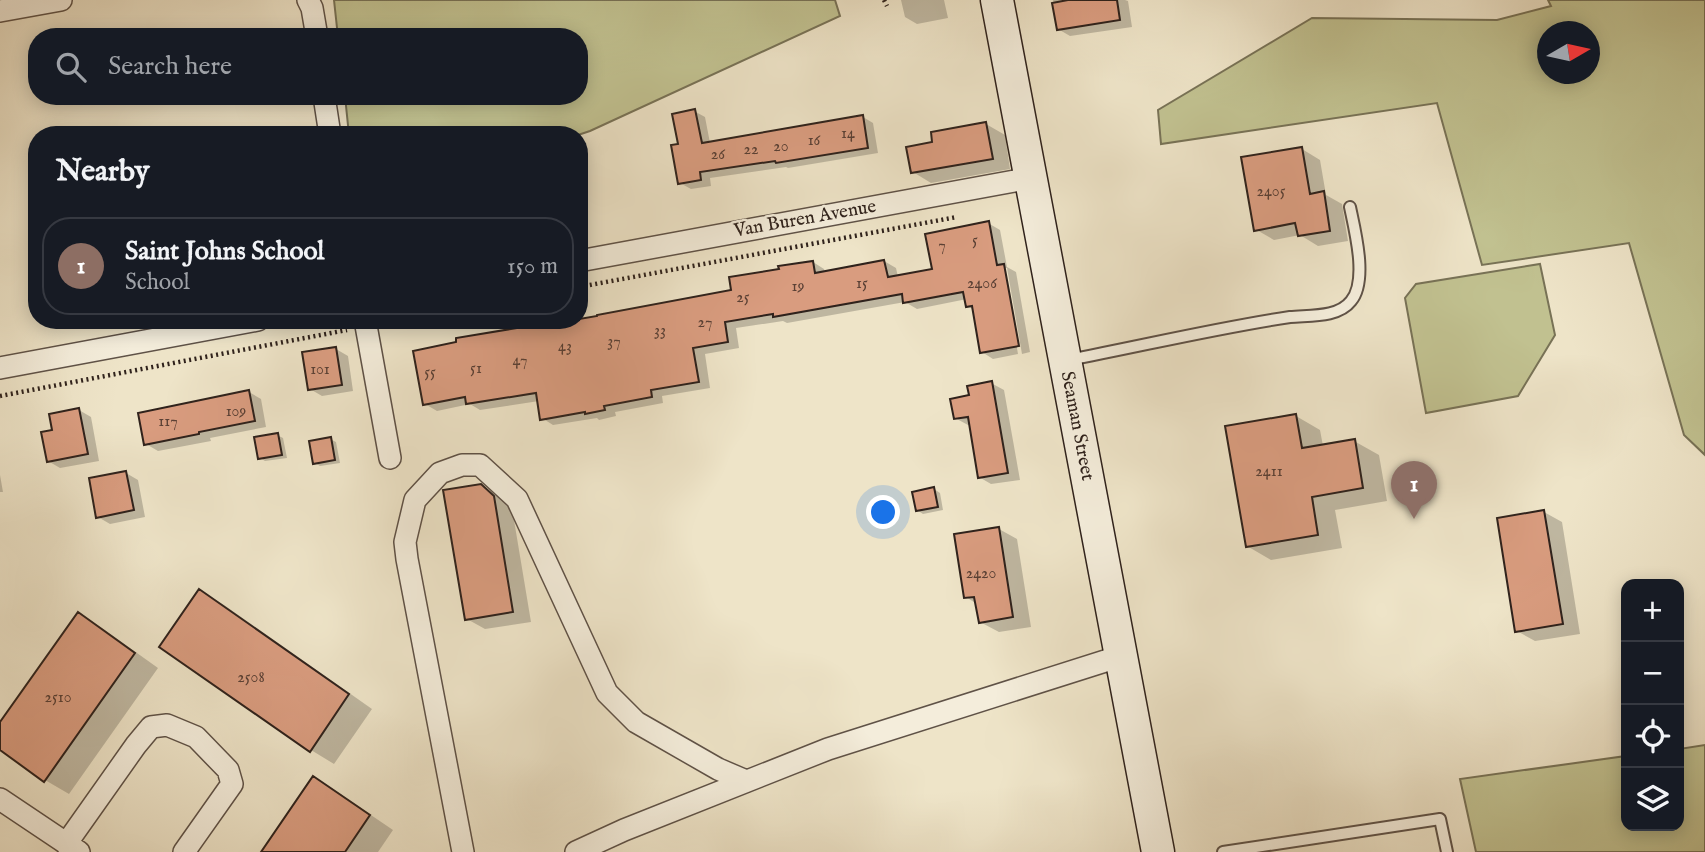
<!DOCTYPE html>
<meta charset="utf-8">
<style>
:root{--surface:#171b24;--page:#20242c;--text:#f1f3f6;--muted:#9ea1a6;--line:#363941;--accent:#c59692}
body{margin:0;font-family:"IM FELL English",serif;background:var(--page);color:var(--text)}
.controls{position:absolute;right:21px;bottom:21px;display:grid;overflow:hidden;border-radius:14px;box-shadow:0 4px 18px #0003}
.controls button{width:63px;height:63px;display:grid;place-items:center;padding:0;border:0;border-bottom:2px solid var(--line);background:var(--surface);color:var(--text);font:35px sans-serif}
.compass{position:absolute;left:1537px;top:21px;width:63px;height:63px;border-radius:50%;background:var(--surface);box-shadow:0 4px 18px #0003;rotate:81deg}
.you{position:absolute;left:884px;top:513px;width:24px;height:24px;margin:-18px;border:5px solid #fff;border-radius:50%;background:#1a73e8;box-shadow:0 0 0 10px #1a73e833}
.badge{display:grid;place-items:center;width:46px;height:46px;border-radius:50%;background:var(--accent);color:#fff;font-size:23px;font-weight:700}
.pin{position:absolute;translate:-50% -58px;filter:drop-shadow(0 2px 4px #0008)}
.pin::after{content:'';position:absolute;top:37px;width:24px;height:21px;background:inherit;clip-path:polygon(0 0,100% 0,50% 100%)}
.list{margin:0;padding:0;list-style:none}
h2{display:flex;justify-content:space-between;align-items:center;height:91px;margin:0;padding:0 28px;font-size:30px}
h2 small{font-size:23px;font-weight:400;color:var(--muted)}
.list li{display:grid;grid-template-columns:46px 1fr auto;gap:21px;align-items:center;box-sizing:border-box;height:98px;margin:0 14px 14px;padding:0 14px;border:2px solid var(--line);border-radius:28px}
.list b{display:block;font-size:26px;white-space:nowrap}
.list p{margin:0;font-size:23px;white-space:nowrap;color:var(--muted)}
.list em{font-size:23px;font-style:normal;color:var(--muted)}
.icon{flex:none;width:38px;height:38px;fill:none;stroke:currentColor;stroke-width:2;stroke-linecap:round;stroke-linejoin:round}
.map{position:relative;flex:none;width:1705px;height:852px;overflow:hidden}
.search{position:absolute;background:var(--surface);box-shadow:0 4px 18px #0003;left:28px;top:28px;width:560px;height:77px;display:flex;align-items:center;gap:18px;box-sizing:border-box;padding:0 24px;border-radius:28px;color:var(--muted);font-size:26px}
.panel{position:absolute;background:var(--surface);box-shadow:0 4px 18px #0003;left:28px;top:126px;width:560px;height:203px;border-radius:28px}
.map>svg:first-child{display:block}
</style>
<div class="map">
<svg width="1705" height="852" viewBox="0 0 1705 852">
<rect width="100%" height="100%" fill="#eee4c8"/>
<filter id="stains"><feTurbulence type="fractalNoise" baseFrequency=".00286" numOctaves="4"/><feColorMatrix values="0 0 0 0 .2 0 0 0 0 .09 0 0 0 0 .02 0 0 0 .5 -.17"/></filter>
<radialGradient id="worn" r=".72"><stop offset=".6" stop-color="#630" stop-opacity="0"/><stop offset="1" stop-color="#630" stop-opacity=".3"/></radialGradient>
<!-- green -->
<path fill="#c1c190" stroke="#787256" stroke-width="2" fill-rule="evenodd" d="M334,0h501l5,16 -250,115 -12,4h-229l-4,-39h234v-59h-241z
M1548,0h157v455l-21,-20 -55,-192 -147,22 -45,-162 -276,41 -3,-34 154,-92 185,2 54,-14zM1548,32h42v42h-42z
M1540,264l15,71 -37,61 -92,17 -21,-115 11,-14z
M1705,745v107h-229l-16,-73 166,-23v70h53v-77z"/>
<!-- shadow -->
<path fill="#0003" d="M901,0h43l4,18 -31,6 -12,-7z
M1053,0h72l3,1 4,26 -62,9 -12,-7z
M157,33l7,4h-32z
M694,111l11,6 5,26 153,-26 10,6 5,30 -90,15 -2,-1 -76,11 1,8 -20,3 -11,-6v-38z
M986,124l19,11 5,34 -79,14 -18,-11 21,-28z
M1302,149l18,11 6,35 16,9 6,37 -30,5 -18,-11 -26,5 -19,-11z
M988,223l12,7 7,37 9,5 14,80 -8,2 -15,-86h-4l15,86 -25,5 -11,-7 -8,-42 -6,-4 -1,-7 -50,10 -12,-7 -118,21 -4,-2 -47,7 3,20 -34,6 5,34 -48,8 1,7 -48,9 1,4 -17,4 -2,-2 -44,7 -11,-7 -3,-17 -59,9 -10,-6 -33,7 -12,-7 174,-87 134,-25 80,-30 11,7 1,3 59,-11 12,7 2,9 36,-7z
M336,349l12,7 5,35 -31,5 -12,-7z
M991,383l13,7 16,90 -29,4 -12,-7 -8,-52h-3l-13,-7 16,-21z
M249,392l12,7 5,28 -56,11 1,3 -53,10 -12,-7z
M79,410l12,7 8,44 -39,7 -12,-7 6,-30z
M1296,416l24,14 3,16 31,-5 25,14 8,46 -52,9 7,38 -71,12 -24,-14z
M277,435l6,3 4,20 -22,3 -5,-3z
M330,439l6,3 4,21 -20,3 -5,-3z
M126,473l12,7 7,37 -35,7 -12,-7z
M0,475l3,17h-3z
M481,486l19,11 12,11 19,114 -46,7 -18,-10z
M934,489l6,4 3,17 -20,4 -6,-4z
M1544,512l18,10 18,112 -45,7 -18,-10z
M999,529l18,10 14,88 -32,5 -19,-10 -3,-18 -11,-7z
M200,591l24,14 148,104 -38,55 -23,-14z
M78,614l24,14 56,40 -89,126 -24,-14 -45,-32v-23z
M314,778l23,14 56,38 -15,22h-115z"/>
<!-- building -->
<path fill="#d99c7f" stroke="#2f221c" stroke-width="2" d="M1068,0h49l3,20 -63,10 -5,-27z
M695,109l7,34 161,-28 5,33 -92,15 -1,-2 -75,11 1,8 -23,4 -7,-39 7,-1 -6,-30z
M986,122l7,37 -82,14 -5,-26 26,-5 -1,-10z
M1302,147l8,47 14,-3 6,40 -32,5 -3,-13 -41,8 -13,-74z
M989,221l8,44 7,-1 15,82 -39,7 -8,-47 -6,1 -3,-15 -60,11 -1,-9 -129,23v-3l-48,8 3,20 -35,6 6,34 -48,8 1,7 -48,9 1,4 -20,4v-2l-45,8 -4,-27 -70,11 -1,-7 -42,8 -10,-54 43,-9v-4l79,-13 44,-5v-1l18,-3v-1l134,-25 -2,-13 50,-8 -1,-3 35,-5 2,12 69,-13 4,17 44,-8 -7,-35z
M336,347l6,38 -34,5 -6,-38z
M992,381l16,92 -30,5 -10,-61 -14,2 -4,-20 19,-4 -2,-9z
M249,390l6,31 -56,11v2l-55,11 -6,-32z
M79,408l9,46 -41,8 -6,-30 11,-2 -3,-16z
M1296,414l6,34 53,-9 8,49 -51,9 6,38 -72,12 -21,-121z
M278,433l4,22 -24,4 -4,-22z
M331,437l4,23 -22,4 -4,-23z
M126,471l8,39 -38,8 -7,-40z
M481,484l13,12 19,116 -48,8 -22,-130z
M934,487l4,20 -22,4 -4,-19z
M1544,510l19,114 -48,8 -18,-114z
M999,527l14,90 -34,6 -5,-26 -10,1 -10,-64z
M199,589l150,105 -39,58 -151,-105z
M78,612l57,41 -91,129 -44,-32v-28z
M313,776l57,39 -25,37h-84z"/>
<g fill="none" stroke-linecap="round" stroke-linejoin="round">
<!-- lane casing -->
<g stroke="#5f5247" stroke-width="14">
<path id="lane" d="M1068,360c74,-14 148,-32 222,-43 19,-2 48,1 61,-16 17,-20 4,-70 -1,-94
M1223,852l217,-33 7,33"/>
</g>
<!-- street casing -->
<g stroke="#5f5247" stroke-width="24">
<path id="street" d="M308,0l4,8 5,29
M0,11l61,-11
M324,96l6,39
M579,261l452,-83
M365,320l25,138
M0,368l258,-48
M0,799l79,53
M66,844l70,-99 15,-18 16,-2 29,12 32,33 4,14 -48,68
M463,852l-56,-293 -2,-17 10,-42 25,-27 22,-8h18l37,34 90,194 29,29 82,47 28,12
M576,852l48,-22 204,-81 293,-93"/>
</g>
<!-- secondary casing -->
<g stroke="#2f221c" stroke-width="35">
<path id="secondary" d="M997,0l161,852"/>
</g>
<!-- path -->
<path stroke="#2f221c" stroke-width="4.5" stroke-dasharray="2 3.5" stroke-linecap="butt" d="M884,0l3,6
M579,287l378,-70
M386,323l15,-3
M0,396l347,-66"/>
<!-- lane -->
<use href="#lane" stroke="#f4eddb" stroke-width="10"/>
<!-- street -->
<use href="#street" stroke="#f4eddb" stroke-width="21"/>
<!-- secondary -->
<use href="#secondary" stroke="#f4eddb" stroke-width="32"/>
</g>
<g text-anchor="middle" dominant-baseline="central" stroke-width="5" stroke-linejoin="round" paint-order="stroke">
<!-- number labels -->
<g font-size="16" fill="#5a4035">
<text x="848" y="134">14</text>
<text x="814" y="141">16</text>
<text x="781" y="147">20</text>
<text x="751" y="150">22</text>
<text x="718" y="155">26</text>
<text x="1271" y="192">2405</text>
<text x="975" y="241">5</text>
<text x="942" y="246">7</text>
<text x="862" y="284">15</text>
<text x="982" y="284">2406</text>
<text x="798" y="287">19</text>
<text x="743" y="298">25</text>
<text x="705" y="323">27</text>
<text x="660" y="331">33</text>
<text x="614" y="342">37</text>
<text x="565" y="347">43</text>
<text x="520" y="361">47</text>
<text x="476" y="369">51</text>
<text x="320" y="370">101</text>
<text x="430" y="373">55</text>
<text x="236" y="412">109</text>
<text x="168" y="422">117</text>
<text x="1269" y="472">2411</text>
<text x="981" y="574">2420</text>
<text x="251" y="678">2508</text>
<text x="58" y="698">2510</text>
</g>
<!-- street labels -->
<g font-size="19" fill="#2f221c" stroke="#f4eddb">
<text transform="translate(805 219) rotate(-10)">Van Buren Avenue</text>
<text transform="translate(1077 426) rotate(79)">Seaman Street</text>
</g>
</g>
<rect width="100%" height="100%" filter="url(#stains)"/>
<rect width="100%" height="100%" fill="url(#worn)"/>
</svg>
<div class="controls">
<button>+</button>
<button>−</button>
<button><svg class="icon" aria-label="locate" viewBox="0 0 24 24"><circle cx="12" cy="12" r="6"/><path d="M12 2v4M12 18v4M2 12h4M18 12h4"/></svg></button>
<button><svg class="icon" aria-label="layers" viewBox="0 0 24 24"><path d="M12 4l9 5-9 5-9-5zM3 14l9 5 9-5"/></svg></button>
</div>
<svg class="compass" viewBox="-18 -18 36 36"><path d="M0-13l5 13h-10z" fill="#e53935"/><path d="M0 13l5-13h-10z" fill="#9ea1a6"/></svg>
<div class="you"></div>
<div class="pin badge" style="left:1414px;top:519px;background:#8d6e63">1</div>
<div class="search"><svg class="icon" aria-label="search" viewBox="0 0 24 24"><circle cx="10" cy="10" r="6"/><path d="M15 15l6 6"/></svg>Search here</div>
<section class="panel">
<h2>Nearby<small></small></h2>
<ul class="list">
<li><span class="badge" style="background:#8d6e63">1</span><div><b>Saint Johns School</b><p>School</p></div><em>150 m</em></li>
</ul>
</section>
</div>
